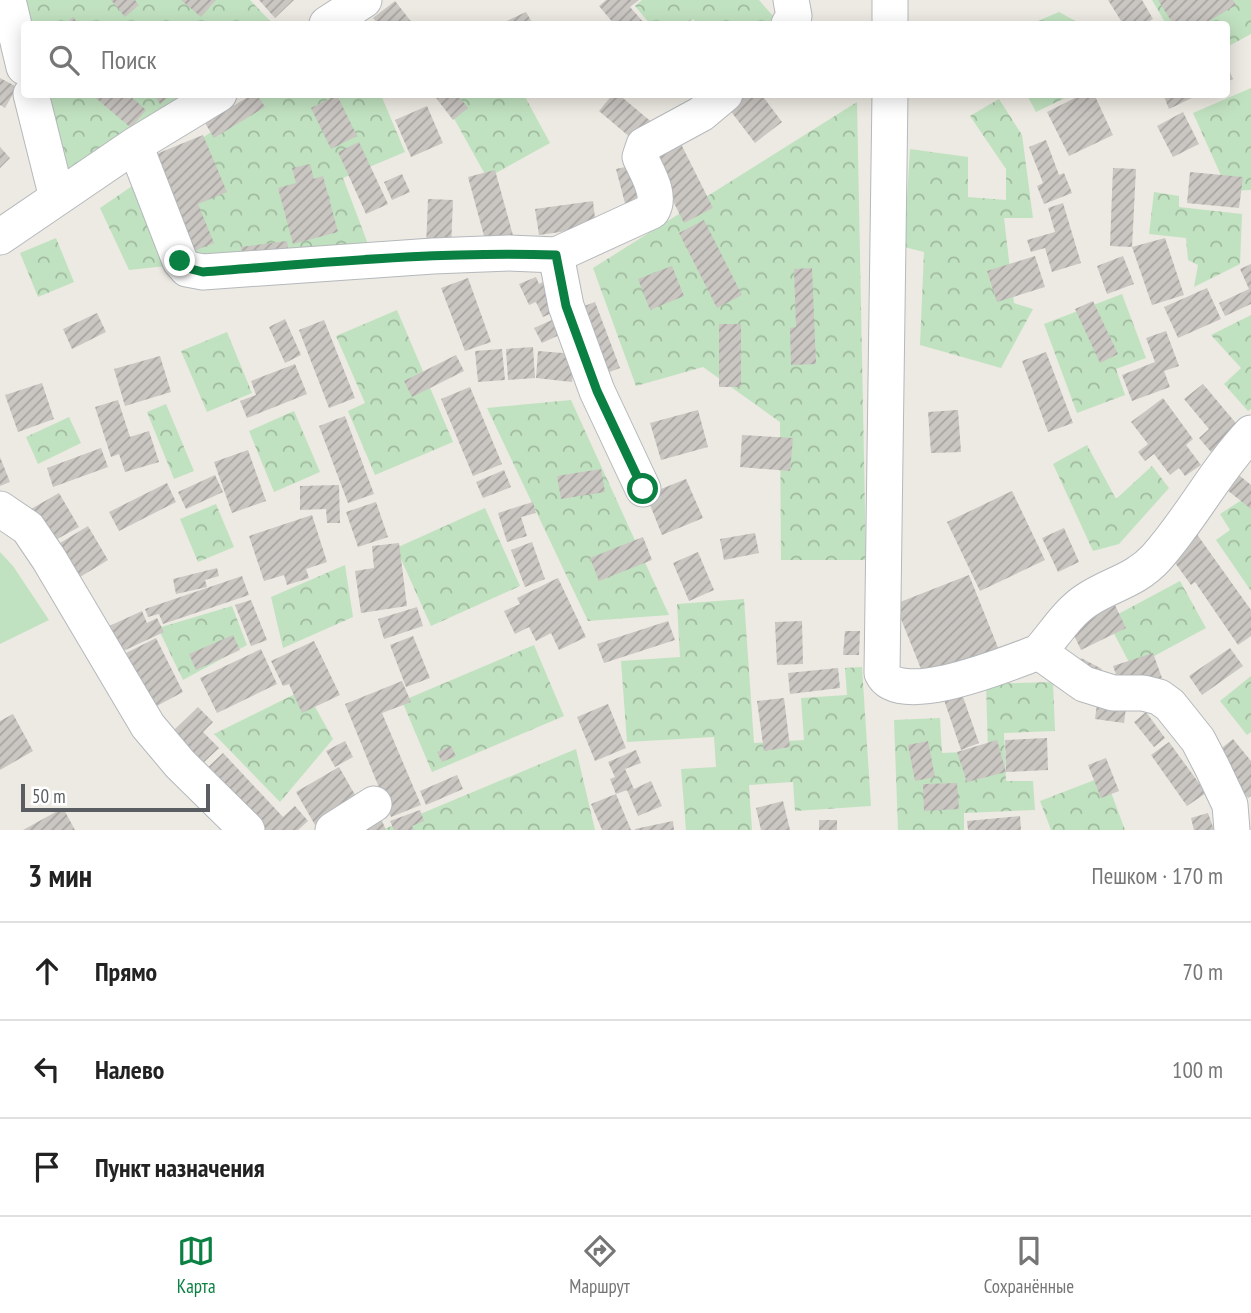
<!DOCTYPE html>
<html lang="ru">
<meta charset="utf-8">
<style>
:root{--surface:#fff;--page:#f2f2f2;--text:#222;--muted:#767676;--line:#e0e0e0;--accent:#0b8043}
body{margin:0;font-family:"PT Sans Narrow",sans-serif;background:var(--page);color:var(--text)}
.scale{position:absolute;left:21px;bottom:18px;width:189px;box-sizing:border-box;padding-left:7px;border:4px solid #5a5e62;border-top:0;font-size:19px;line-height:24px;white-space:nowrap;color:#5a5e62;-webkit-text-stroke:5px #fff;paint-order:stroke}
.stop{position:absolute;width:21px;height:21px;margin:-16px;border:5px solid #0b8043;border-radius:50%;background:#fff}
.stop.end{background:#0b8043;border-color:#fff;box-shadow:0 2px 7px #0008}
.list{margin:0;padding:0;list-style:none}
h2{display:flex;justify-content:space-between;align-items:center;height:91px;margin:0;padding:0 28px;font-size:30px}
h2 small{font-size:23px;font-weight:400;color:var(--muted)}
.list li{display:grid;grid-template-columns:46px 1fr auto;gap:21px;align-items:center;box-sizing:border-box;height:98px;padding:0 28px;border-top:2px solid var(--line)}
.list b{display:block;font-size:26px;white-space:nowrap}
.list em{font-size:23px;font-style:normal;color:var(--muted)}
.icon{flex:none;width:38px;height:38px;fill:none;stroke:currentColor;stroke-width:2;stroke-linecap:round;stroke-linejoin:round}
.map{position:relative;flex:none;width:1251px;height:830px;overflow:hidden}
.search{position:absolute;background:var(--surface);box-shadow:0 4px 18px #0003;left:21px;right:21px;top:21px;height:77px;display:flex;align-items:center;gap:18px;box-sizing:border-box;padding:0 24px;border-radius:7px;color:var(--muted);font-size:26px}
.sheet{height:385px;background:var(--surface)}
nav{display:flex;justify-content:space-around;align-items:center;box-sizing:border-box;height:98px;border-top:2px solid var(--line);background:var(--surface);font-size:19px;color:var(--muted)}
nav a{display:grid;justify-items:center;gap:4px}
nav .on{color:var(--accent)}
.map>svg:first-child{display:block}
</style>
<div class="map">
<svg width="1251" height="830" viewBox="0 0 1251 830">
<defs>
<pattern id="forest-crowns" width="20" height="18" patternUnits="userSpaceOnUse" patternTransform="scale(1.75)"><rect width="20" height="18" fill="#c1e2c0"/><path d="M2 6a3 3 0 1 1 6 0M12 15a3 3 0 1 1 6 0" fill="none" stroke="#a0ba9f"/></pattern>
<pattern id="building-hatch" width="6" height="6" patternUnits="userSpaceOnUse" patternTransform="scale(1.75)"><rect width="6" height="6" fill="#cac6c2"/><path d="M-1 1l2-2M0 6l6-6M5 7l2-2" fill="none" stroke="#a7a4a1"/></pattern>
</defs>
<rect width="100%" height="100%" fill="#eceae2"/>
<!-- green -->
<path fill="#c1e2c0" d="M0,552l13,14 36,54 -49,24z"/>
<!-- forest -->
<path fill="url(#forest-crowns)" d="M16,0h234l23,24h-249z
M642,0h117l21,24h-82l-5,-5 -6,5h-37l-15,-18z
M1152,0h99v34l-24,13 -1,-23h-60z
M1059,12l22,12h-50z
M1251,88v102l-23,1 -35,-78z
M42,94l142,1 -120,84z
M265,95h116l24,57 -62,26 25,66 -239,26 -29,-62z
M441,95h83l26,48 -63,35z
M1027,95h44l-35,17z
M999,99l23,36 11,83h-29l10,85 19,6 -32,59 -81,-23 4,-93 -20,-5 6,-98 58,8v40l38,3v-31l-36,-53z
M857,102l9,458h-85l-1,-138 -77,-55 -67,19 -43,-118z
M1154,192l25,4v11l63,7 -2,50 -46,23 4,-22 -10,-5 -2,-22 -37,-4z
M56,238l18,44 -36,15 -18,-44z
M1122,294l24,64 -30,11 9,26 -48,18 -33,-89z
M397,310l56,132 -78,33 -27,-64 17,-8 -29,-67z
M1251,315v94l-3,2 -24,-27 17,-16 -30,-33z
M227,332l25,61 -45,19 -26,-61z
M571,400l98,215 -81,6 -101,-213z
M166,404l28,67 -20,8 -27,-67z
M294,411l26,61 -46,20 -25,-61z
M69,417l12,26 -43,21 -12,-27z
M1087,445l29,54 36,-33 17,22 -50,56 -26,7 -40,-87z
M1251,494v97l-35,-51 14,-10 -10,-16z
M216,504l18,43 -36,15 -18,-43z
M485,508l35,78 -89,40 -35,-78z
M345,565l8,52 -70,31 -12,-51z
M1180,581l26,47 -74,40 -25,-48z
M744,599l10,144 50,-3 -3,-42 46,-3 -2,-27 17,-1 9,139 -76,5 -2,-29 -44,3 3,45h-66l-5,-61 35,-2 -2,-30 -87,5 -6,-81 59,-4 -3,-53z
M232,606l15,39 -64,35 -25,-52z
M534,645l30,71 -132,56 -30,-71z
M1251,676v56l-4,3 -27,-34z
M1053,682l2,49 -51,2 2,48h27l2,29 -71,3v17h-66l-4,-110 46,-2 2,35 46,-2 -2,-67z
M305,689l28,50 -53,63 -66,-68z
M576,749l19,81h-213z
M1105,776l20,54h-74l-11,-29z"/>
<!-- building -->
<path fill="url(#building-hatch)" d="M111,0h24l4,5 -14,12z
M181,0h35l-15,17z
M259,0h35l-19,18z
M606,0h33l-9,7 15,17h-31l-15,-18z
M1108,0h34l11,19 -9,5h-21z
M1158,0h75l3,5 -32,19h-31z
M395,1l18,23h-35l-5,-6z
M526,12l7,12h-33z
M73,17l6,7h-14z
M1226,64l7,15 -7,3z
M0,78l17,9 -12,21 -5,-3z
M91,94h37l18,16 -15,18z
M153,94h19l-12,10z
M253,94h4l8,13 -51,31 -9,-15z
M433,94h24l11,14 -15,12z
M613,94h5l36,30 -16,20 -39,-33z
M740,94h21l21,28 -27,21 -29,-38z
M1083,94h11l19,41 -44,21 -22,-44z
M1163,94h37l-31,15z
M337,95l20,41 -26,13 -20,-41z
M427,106l16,37 -32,14 -16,-37z
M1183,112l16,32 -26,13 -16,-31z
M676,134l37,74 -29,15 -37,-74z
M203,135l24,57 -29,12 16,39 -30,12 -40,-96z
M1046,140l13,35 5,-2 8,20 -28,11 -7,-18 6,-3 -14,-36z
M359,142l29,62 -22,10 -28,-62z
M0,147l10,11 -10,10z
M310,164l4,15 9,-3 15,56 -45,12 -15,-56 18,-5 -4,-15z
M630,166l11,42 -14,3 -11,-42z
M1113,168l23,1 -4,78 -22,-1z
M495,170l19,69 -27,8 -19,-70z
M1190,172l53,5 -4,31 -52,-5z
M402,174l8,18 -18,8 -8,-18z
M428,199l25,1 -2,48 -25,-1z
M593,201l3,26 -57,8 -4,-26z
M1063,203l18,60 -29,9 -7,-24 -14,4 -4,-12 28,-8 -7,-24z
M704,220l38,75 -25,13 -38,-75z
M1165,238l19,57 -32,10 -20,-58z
M287,241l2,17 -46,6 -2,-17z
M1035,256l10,31 -48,15 -10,-31z
M1123,256l11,28 -27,10 -10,-28z
M1251,264v40l-26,12 -6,-13 30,-14 -9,-20z
M672,266l12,30 -34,14 -12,-31z
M812,268l4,96 -25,1 -1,-37 6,-1 -2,-58z
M536,277l3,7 8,-4 13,29 -17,8 -7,-15 -7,3 -10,-21z
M468,278l23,64 -26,9 -24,-63z
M1207,288l14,31 -43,19 -14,-31z
M1093,301l25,53 -18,9 -25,-54z
M595,302l25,66 -24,9 -25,-66z
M97,313l9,19 -34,17 -9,-20z
M561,316l7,15 -26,12 -8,-15z
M285,319l16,36 -16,8 -16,-36z
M324,320l31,78 -26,10 -30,-78z
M719,324h22v63h-22z
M1166,331l13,35 -15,5 6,16 -38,14 -10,-26 33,-13 -9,-24z
M533,347l2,31 -27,2 -2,-31z
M502,349l3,31 -27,2 -3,-31z
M538,351l37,3 -3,28 -36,-4z
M1046,352l27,71 -25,9 -26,-71z
M456,355l8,16 -52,26 -8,-16z
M160,356l11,36 -46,14 -11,-37z
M295,364l12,30 -60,24 -7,-17 16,-6 -5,-14z
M42,383l12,36 -36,13 -13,-37z
M1203,384l37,44 -29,24 -12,-14 10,-9 -25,-30z
M470,387l32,77 -29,12 -32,-77z
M1163,398l30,41 -7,6 15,20 -16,11 -6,-8 -9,7 -16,-21 -9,7 -7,-9 10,-8 -17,-22z
M118,400l12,37 19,-6 10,31 -34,10 -6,-18 -8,3 -16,-50z
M698,410l10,37 -47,13 -11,-37z
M958,410l3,42 -30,1 -3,-41z
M345,416l29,78 -26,9 -29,-77z
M742,435l51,3 -3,33 -50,-4z
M101,448l7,19 -55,20 -6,-19z
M248,450l18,51 -34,12 -18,-51z
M0,457l10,25 -10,4z
M601,469l4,23 -44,7 -4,-23z
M504,470l7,17 -28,11 -7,-16z
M1234,471l17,14v24l-29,-23z
M215,475l8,17 -37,17 -8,-17z
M686,479l17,39 -41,17 -16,-40z
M167,483l9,19 -57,29 -10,-19z
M339,485l1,38h-13l-1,-14 -26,1v-24z
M1012,491l33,69 -65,31 -33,-69z
M59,493l20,34 -29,16 -19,-34z
M376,502l12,35 -30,10 -12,-35z
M533,502l3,11 -15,4 6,19 -20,6 -9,-29z
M312,515l15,47 -21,7 3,9 -22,7 -3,-10 -20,6 -15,-45z
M88,526l20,34 -28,17 -20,-34z
M1064,528l15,34 -21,10 -16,-34z
M755,533l4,20 -35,7 -4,-21z
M1196,533l55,77v26l-13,9 -43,-63 -4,3 -23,-32z
M643,537l9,23 -53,21 -9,-23z
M532,542l13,37 -20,8 -14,-37z
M399,543l8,63 -46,7 -6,-42 19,-3 -2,-22z
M698,552l16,38 -25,11 -16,-38z
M217,568l2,8 -14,4 2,7 -31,7 -3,-15z
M969,575l32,80 -74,29 -32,-80z
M242,576l7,19 -86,29 -4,-10 -11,3 -3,-8z
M558,578l28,59 -27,13 -8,-17 -15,8 -7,-14 -14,7 -11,-23 16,-7 -3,-6z
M251,600l16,40 -16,6 -16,-41z
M1114,603l12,25 -45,22 -12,-25z
M417,607l6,19 -39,13 -6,-20z
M142,611l5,12 10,-5 7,14 -45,21 -12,-26z
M668,621l7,19 -71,23 -7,-19z
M802,621l1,43 -26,1 -2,-43z
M845,631h15l-1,24h-16z
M233,635l7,15 -44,20 -7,-16z
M413,636l17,42 -24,9 -16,-42z
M156,638l27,54 -30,16 -27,-55z
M314,641l26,54 -38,18 -13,-29 -6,2 -12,-25z
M1230,648l13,18 -41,29 -13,-19z
M261,649l16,35 -60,29 -17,-35z
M1153,653l9,25 -40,13 -9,-25z
M1081,658l21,11 -7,13 -20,-10z
M838,668l2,20 -50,6 -2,-21z
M402,681l9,21 -29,11 39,92 -30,12 -46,-113z
M961,691l18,52 -18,7 -18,-53z
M784,698l6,49 -26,4 -7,-50z
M608,704l18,44 -31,13 -18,-44z
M1097,704l29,4 -2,15 -29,-4z
M198,707l15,15 -10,10 16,16 -19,18 -30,-32z
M1146,712l19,26 -11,9 -20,-25z
M13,714l20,37 -33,19v-49z
M1047,738l1,32 -42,2 -1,-32z
M1233,739l18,22v35l-3,2 -35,-43z
M997,740l9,32 -39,10 -10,-30z
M345,741l8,16 -18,10 -9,-16z
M928,741l7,36 -20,4 -7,-36z
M1169,742l37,51 -19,13 -36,-51z
M451,746l5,10 -14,6 -5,-10z
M636,750l5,13 -16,6 9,20 17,-8 11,25 -24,10 -11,-26 -11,4 -6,-15 5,-2 -7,-15z
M223,753l60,64 12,-11 13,15 -10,9h-38l-56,-59z
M1106,758l13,33 -18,7 -13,-33z
M339,767l19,33 -43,25 -19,-33z
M457,775l6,14 -37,16 -6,-14z
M957,783l2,26 -35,2 -1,-27z
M616,794l15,36h-29l-11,-26z
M783,801l7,29h-29l-5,-22z
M63,808l12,22h-52z
M420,810l4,11 -12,5 2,4h-20l-4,-9z
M1208,813l6,17h-20l-3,-12z
M379,814l7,16h-41z
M1020,816l1,14h-53l-1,-9z
M819,820h18v10h-18z
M673,821l1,9h-39v-1z"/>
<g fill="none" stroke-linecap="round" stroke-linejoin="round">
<!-- minor casing -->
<g stroke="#b5b8bc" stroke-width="37">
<path id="minor" d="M8,0l16,67
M327,24l37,-24
M789,24l5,-8 -3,-16
M890,24v-24
M31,94l26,104
M890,94l-8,579c17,37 129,-11 157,-21l45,32 29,9h30l16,4 11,8 28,35 14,27 18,38 2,25
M135,145l45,116 7,8 16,3 230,-16 76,-3 47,2 96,-44c10,-16 -5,-38 -12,-54l4,-12 57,-31 24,-20
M0,237l135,-92 84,-51
M556,255l10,51 31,85 46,98
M0,509l28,19 21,31 99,167 32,38 67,66
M1039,652c15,-17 29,-40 48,-52 24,-16 48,-19 69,-42 35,-39 59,-87 95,-125
M333,830l41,-26"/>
</g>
<!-- minor -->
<use href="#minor" stroke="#fff" stroke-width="35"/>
</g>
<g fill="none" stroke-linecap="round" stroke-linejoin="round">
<!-- route -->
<path stroke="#0b8043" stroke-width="9" d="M180,261l7,7 16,4c117,-9 235,-21 353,-17l10,51 31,85 46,98"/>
</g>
</svg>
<div class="scale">50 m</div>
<div class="stop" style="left:643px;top:489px"></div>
<div class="stop end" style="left:180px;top:261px"></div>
<div class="search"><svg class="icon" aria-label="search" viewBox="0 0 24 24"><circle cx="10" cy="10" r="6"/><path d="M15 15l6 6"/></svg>Поиск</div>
</div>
<section class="sheet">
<h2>3 мин<small>Пешком · 170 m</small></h2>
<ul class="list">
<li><svg class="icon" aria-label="ahead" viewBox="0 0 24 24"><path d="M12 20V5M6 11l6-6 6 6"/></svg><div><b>Прямо</b></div><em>70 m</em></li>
<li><svg class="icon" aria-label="left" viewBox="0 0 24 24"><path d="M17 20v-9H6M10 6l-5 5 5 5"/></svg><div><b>Налево</b></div><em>100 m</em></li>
<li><svg class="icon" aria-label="arrive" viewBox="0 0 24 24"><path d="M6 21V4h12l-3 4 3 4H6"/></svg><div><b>Пункт назначения</b></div></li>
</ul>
</section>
<nav>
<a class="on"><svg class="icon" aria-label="map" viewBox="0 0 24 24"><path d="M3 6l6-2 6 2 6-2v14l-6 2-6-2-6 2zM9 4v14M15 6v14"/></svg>Карта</a>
<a><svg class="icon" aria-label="directions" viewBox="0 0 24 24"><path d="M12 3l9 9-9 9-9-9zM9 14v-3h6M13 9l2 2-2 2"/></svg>Маршрут</a>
<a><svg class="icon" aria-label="saved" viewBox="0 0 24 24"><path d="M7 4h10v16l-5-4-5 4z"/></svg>Сохранённые</a>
</nav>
